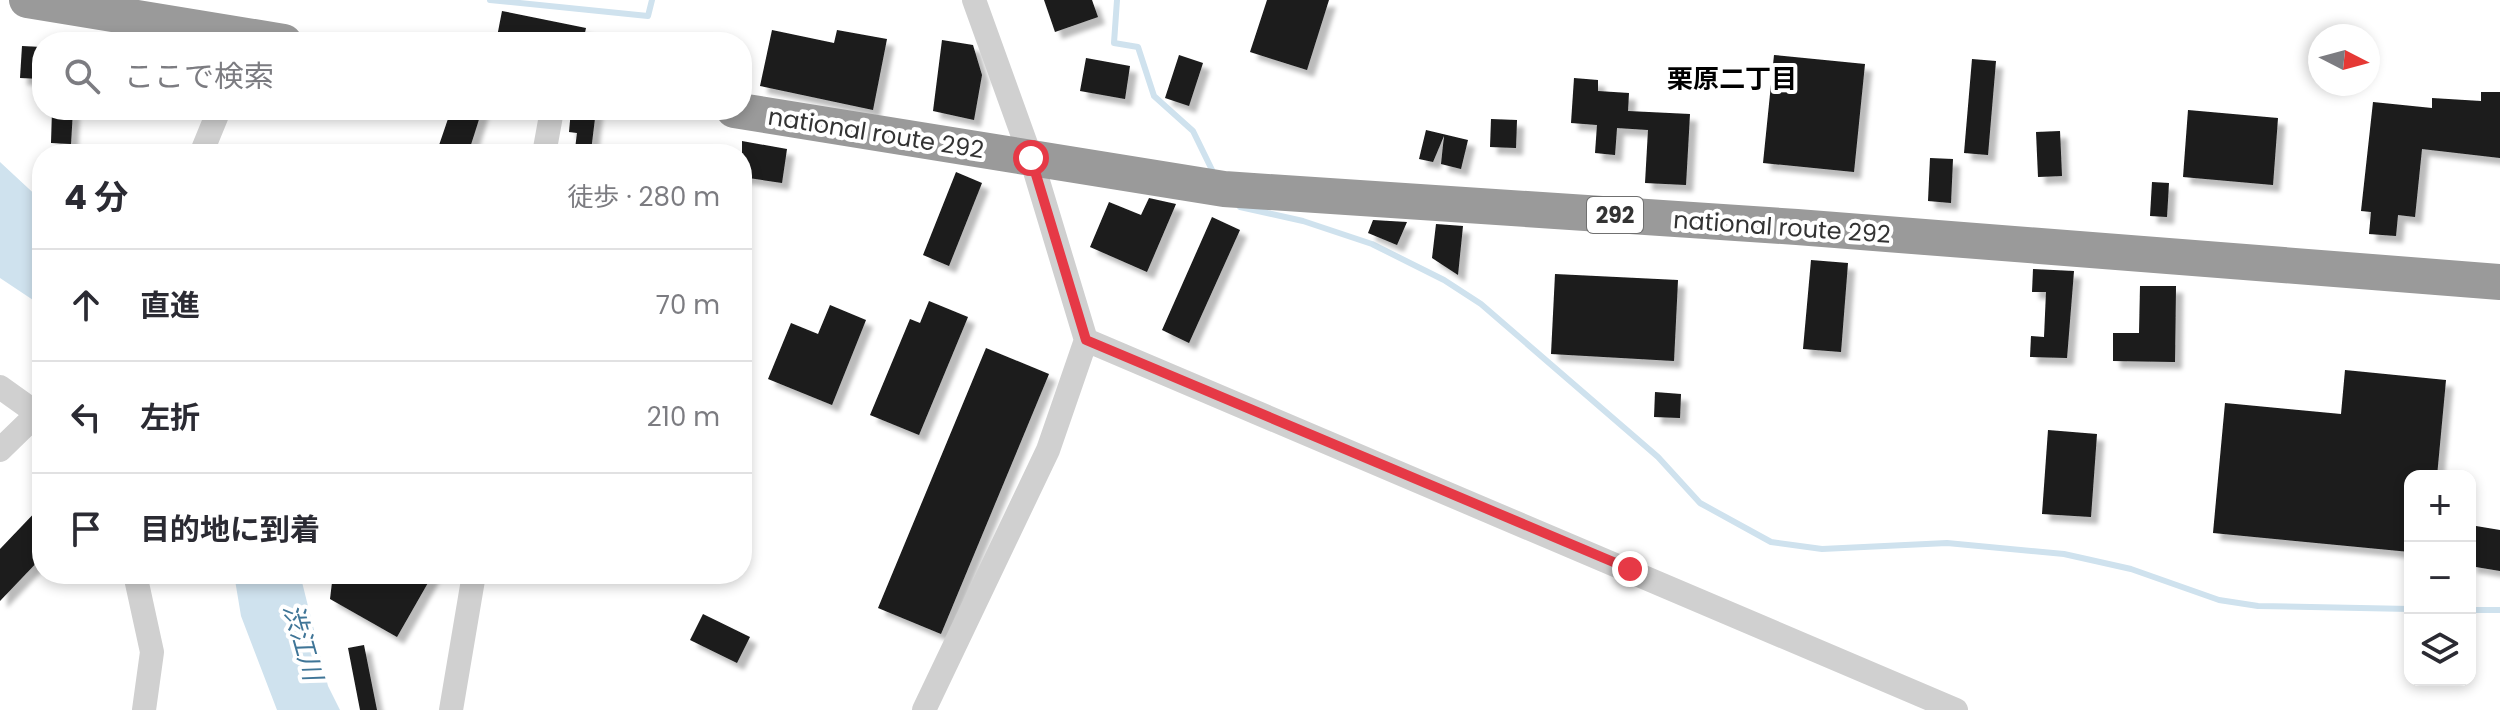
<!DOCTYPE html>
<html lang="ja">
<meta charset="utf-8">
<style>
:root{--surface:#fff;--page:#f7f7f7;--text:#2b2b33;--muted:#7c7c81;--line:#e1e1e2}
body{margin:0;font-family:Poppins,"Noto Sans JP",sans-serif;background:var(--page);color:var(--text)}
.controls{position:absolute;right:24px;bottom:24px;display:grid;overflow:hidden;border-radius:16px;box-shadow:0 4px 12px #0003}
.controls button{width:72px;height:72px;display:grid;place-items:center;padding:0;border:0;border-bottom:2px solid var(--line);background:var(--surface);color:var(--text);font:40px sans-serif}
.compass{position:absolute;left:2308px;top:24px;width:72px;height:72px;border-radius:50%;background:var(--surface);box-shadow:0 4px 12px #0003;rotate:96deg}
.stop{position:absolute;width:24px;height:24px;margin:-18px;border:6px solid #e63946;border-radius:50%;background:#fff}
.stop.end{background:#e63946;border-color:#fff;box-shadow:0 2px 8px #0008}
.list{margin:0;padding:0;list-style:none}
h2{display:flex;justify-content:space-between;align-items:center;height:104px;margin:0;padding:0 32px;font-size:34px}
h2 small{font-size:26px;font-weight:400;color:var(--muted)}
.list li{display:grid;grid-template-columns:52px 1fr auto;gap:24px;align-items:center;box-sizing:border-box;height:112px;padding:0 32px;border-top:2px solid var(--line)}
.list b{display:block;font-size:30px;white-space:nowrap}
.list em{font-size:26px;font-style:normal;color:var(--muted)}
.icon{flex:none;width:44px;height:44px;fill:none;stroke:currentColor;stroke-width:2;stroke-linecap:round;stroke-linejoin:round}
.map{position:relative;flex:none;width:2500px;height:710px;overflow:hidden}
.search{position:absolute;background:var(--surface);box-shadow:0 4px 12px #0003;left:32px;top:32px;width:720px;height:88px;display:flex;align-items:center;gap:20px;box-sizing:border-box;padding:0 28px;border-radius:32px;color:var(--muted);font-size:30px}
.panel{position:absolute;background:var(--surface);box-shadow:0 4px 12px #0003;left:32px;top:144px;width:720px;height:440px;border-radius:32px}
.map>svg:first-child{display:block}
</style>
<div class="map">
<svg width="2500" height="710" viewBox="0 0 2500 710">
<defs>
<filter id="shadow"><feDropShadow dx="7" dy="7" stdDeviation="2" flood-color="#0004"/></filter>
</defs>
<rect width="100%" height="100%" fill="#fff"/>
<!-- water -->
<path fill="#cfe2ee" d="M0,162l42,39v105l-42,-28z
M234,574h66l28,112 12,24h-63l-36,-94z"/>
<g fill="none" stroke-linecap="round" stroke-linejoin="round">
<!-- stream -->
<path stroke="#cfe2ee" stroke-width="6" d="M490,0l158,16 4,-16
M1117,0l-3,43 24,4 16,49 39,35 21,43
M1240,207l63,14 69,23 72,36 37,24 177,153 42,46 71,39 51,7 125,-6 117,11 67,15 88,31 39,6 152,3
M2470,610h30"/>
</g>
<!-- building -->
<path fill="#1a1a1a" filter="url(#shadow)" d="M1044,0h48l6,17 -43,15z
M1267,0h62l-22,70 -57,-18z
M502,11l84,17 -3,14h-87z
M772,30l62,13 3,-13 50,9 -14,71 -113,-24z
M942,40l31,5 9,30 -8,45 -41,-9z
M22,46l20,1v32l-22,-1z
M1179,55l24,8 -14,43 -24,-8z
M1774,55l91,9 -11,108 -91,-9z
M1086,58l44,8 -5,33 -45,-8z
M1972,59l24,2 -8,94 -24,-2z
M1574,78l24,2v11l31,2 -1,18 62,3 -4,71 -41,-2 3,-53 -31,-2 -2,27 -20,-2 2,-28 -26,-2z
M2481,92h19v66l-78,-9 -7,68 -17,-2 -2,21 -27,-2 2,-22 -10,-1 12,-109 59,6v-10l49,3z
M52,110h21l-2,34 -20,-1z
M451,110h31l-14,44h-32z
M571,110h25l-5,41 -16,-2 2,-16 -8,-1z
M2188,110l90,8 -5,67 -90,-8z
M1491,119l26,1 -1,28 -26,-1z
M1426,130l42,10 -7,29 -20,-5 3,-28 -11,26 -14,-3z
M2060,131l2,45 -24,1 -2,-45z
M742,141l45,8 -5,34 -40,-6z
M1930,158l23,1 -2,44 -23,-2z
M956,172l26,11 -33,83 -26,-11z
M2152,182l17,1 -2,34 -17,-1z
M1149,198l27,6 -29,68 -57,-25 19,-45 32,13z
M1212,217l28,13 -51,113 -27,-13z
M1373,220l34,2 -10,23 -29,-12z
M1436,224l27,2 -5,49 -26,-17z
M1811,260l37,3 -7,89 -38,-3z
M2033,269l41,2 -7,87 -37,-1 1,-21 13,1 2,-45h-14z
M1555,274l123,6 -4,81 -123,-7z
M2140,286h36l-1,76 -62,-1v-28h26z
M929,301l39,16 -49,118 -49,-20 40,-96 10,4z
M830,305l36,15 -34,85 -64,-26 23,-56 27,11z
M986,348l63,26 -108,260 -63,-26z
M2345,370l101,10 -9,96h-27v76l-197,-19 12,-130 116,11z
M1655,392l26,2 -1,24 -26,-1z
M2048,430l49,4 -6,83 -49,-3z
M42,505v52l-42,44v-52z
M2470,525l30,5v41l-30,-5z
M333,574h100l-36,63 -67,-38z
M703,614l47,23 -13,26 -47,-23z
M364,645l13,65h-17l-12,-62z"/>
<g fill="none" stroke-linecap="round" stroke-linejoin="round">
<!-- minor -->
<path stroke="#d0d0d0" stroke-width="24" d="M201,154l18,-44
M544,154l8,-44
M1086,340l870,370
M0,387l42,30
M0,450l38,-37
M135,574l17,78 -8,58
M451,710l23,-136
M924,710l124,-260 38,-110 -55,-182 -57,-158"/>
<!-- highway -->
<path stroke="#9a9a9a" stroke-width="36" d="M27,0l257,42
M734,110l490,79 573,38 703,55"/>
</g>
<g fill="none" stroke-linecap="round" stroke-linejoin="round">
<!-- route -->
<path stroke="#e63946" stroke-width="10" d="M1031,158l55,182 544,229"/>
</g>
<g text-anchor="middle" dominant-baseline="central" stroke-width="8" stroke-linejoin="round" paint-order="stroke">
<!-- shield labels -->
<rect fill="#fff" stroke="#707070" stroke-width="2" x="1587" y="197" width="56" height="36" rx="6"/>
<g font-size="22" font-weight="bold" fill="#333">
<text x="1615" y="215">292</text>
</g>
<!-- street labels -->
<g font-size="24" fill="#333" stroke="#fff">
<text transform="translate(876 133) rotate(9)">national route 292</text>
<text transform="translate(1782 227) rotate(4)">national route 292</text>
</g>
<!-- neighbourhood labels -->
<g font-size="26" font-weight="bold" fill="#000" stroke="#fff">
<text x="1732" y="79">栗原二丁目</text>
</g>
<!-- water labels -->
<g font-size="26" font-style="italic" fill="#3f7597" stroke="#fff">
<text transform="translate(303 642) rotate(74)">渋江川</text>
</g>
</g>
</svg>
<div class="controls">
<button>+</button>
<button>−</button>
<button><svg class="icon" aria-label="layers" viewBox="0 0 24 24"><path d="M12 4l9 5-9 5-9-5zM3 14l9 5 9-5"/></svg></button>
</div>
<svg class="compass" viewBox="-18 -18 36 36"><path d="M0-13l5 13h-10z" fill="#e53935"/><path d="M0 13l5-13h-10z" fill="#7c7c81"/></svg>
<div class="stop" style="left:1031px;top:158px"></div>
<div class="stop end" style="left:1630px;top:569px"></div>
<div class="search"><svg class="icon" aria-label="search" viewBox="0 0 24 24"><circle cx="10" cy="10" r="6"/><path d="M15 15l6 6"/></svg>ここで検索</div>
<section class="panel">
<h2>4 分<small>徒歩 · 280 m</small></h2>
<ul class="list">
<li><svg class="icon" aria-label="ahead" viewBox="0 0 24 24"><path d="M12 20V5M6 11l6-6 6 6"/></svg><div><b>直進</b></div><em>70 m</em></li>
<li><svg class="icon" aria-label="left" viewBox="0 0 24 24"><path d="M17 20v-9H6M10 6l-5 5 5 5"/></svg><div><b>左折</b></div><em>210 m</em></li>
<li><svg class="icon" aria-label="arrive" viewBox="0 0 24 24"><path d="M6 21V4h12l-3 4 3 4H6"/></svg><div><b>目的地に到着</b></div></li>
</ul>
</section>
</div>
